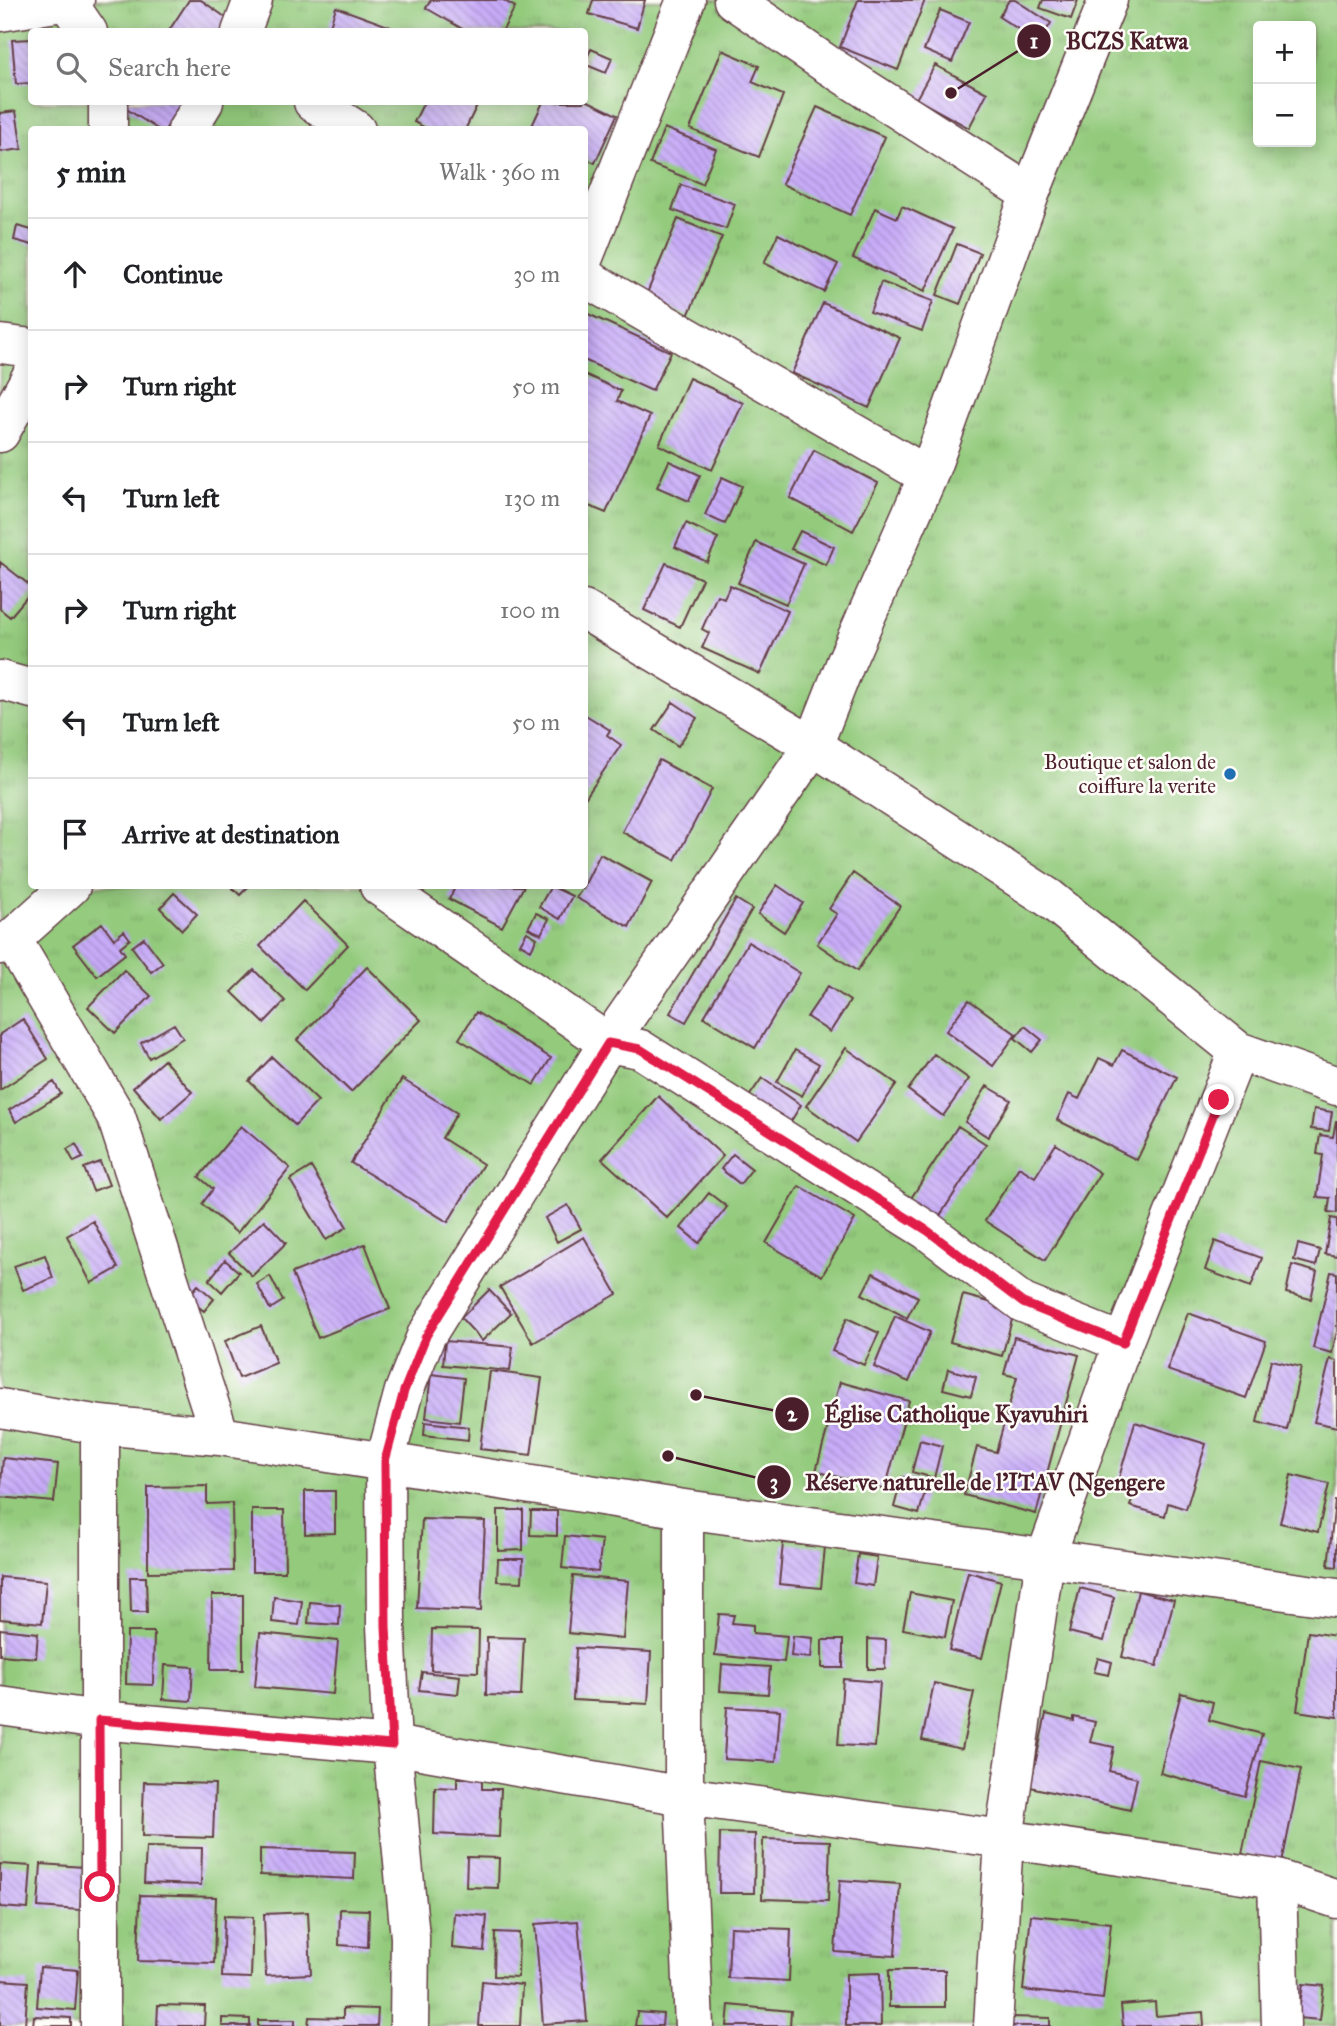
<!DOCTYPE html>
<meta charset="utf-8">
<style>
:root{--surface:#fff;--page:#f6f6f6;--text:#202124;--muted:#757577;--line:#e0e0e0}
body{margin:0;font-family:"IM FELL Great Primer",serif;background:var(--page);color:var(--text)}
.controls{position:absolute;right:21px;top:21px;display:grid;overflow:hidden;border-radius:7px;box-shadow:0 4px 18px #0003}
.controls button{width:63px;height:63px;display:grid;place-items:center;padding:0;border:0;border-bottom:2px solid var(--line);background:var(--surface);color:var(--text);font:35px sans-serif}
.stop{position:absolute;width:21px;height:21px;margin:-16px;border:5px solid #e11d48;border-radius:50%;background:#fff}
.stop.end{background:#e11d48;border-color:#fff;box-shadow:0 2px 7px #0008}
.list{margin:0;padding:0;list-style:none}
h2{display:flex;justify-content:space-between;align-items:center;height:91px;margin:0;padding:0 28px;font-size:30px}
h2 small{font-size:23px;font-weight:400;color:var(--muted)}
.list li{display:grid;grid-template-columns:46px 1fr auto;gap:21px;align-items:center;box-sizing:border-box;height:112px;padding:0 28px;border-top:2px solid var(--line)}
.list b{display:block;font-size:26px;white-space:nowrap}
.list em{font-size:23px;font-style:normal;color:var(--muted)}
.icon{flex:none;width:38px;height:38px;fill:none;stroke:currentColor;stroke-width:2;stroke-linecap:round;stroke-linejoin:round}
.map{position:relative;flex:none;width:1337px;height:2026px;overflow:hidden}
.search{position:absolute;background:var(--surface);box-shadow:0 4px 18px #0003;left:28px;top:28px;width:560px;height:77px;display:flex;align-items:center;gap:18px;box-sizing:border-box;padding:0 24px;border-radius:7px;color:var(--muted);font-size:26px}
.panel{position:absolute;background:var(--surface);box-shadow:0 4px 18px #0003;left:28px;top:126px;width:560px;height:763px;border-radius:7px}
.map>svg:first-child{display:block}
</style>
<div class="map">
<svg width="1337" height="2026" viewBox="0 0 1337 2026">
<defs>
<pattern id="grass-tufts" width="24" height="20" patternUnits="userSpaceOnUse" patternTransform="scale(1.75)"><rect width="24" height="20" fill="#93ca7c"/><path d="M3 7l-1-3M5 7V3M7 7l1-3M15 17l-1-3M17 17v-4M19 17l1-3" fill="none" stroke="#80ad6b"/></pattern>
<pattern id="building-back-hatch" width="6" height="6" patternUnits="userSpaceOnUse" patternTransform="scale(1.75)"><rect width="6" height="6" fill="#c8acf9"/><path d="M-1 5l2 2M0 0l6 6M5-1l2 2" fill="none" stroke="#a48bca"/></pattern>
</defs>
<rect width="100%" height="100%" fill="#fdfcf7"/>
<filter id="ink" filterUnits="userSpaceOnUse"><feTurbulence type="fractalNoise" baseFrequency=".0143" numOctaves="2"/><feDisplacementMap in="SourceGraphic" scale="14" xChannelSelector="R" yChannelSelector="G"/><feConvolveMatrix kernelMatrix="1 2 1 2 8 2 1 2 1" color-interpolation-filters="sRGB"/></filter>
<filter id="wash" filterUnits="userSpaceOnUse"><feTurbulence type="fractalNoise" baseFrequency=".00686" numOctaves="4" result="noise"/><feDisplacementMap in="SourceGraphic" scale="28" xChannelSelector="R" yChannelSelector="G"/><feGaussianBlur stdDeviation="1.57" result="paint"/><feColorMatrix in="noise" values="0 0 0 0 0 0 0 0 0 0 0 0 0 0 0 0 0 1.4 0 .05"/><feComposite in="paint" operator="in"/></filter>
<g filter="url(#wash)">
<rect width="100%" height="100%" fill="#f4ebd6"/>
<!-- grass -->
<path fill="url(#grass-tufts)" stroke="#6e7454" stroke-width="2" fill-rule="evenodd" d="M0,0h1337v2026h-1337zM1258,26h53v116h-53zM32,32h552v70h-552zM32,130h552v756h-552z"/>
<g id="blocks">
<!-- building -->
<path fill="url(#building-back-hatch)" d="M189,0h12l34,24 -5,8h-62z
M431,0h72l12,7 -13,25h-34l-42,-24z
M593,0h52l-8,28 -48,-14z
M858,0h67l-27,70 -58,-23z
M1009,0h6l36,23 -12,19 -40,-25z
M1043,0h35l-7,19 -31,-11z
M336,7l55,20 -2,5h-61z
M940,10l29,12 -17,40 -28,-12z
M32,39v44l-16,1 -4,-44z
M591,49l21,9 -6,15 -22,-9z
M722,50l37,16 -7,16 31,13 -24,62 -69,-28z
M935,65l52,28 -18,35 -53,-29z
M584,99l33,16 -22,48 -11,-5v-28h-54l13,-28h41z
M121,102h62l-18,28h-6l-40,-26z
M424,102h51l3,1 -13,27h-36l-15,-8z
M817,107l68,30 -35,78 -68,-31z
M16,111l6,38 -22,3v-39z
M664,128l52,21 -14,35 -52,-20z
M681,185l54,19 -9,25 -54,-19z
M902,206l51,23 -28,62 -72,-33 22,-50 22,10z
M678,219l44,18 -34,79 -43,-18z
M17,226l15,4v15l-18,-5z
M778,234l60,30 -14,28 -60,-29z
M957,244l23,9 -20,51 -23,-9z
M881,282l52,19 -11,30 -52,-19z
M823,303l77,35 -31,70 -77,-35z
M586,313l85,39 -19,39 -68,-31v-43z
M584,374l37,17 -4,10 33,15 -44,97 -22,-9z
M689,378l54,25 -31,67 -53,-25z
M814,450l64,33 -25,48 -63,-33z
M669,461l31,14 -11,26 -32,-14z
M722,477l20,9 -17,38 -20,-9z
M686,523l32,15 -11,24 -32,-15z
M800,531l34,16 -8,18 -35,-16z
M756,542l48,22 -18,40 -48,-21z
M0,562l32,25v4l-22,26 -10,-8z
M666,563l36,16 -22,48 -36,-17z
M730,585l58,26 -28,63 -58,-26 7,-15 -7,-4 15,-34 7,3z
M673,702l24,16 -19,28 -24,-16z
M584,714l26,16 -3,5 14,10 -37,55z
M659,760l53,29 -37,71 -53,-28z
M600,854l52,28 -23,45 -53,-29 8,-12z
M853,873l47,33 -43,65 -40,-27 20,-30 -8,-5z
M777,885l26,18 -19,29 -26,-18z
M230,886h19l-9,9z
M456,886h68l-22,41 -53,-28z
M551,886l21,10 -12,23 -21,-12z
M174,893l23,21 -15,16 -22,-22z
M736,899l16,10 -66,113 -16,-9z
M303,901l45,44 -43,45 -45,-44z
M536,913l13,6 -8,15 -13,-6z
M102,923l12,16 10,-8 6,8 -10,8 5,7 -28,22 -24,-31z
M527,932l10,6 -6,12 -11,-6z
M144,938l19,25 -12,9 -19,-25z
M748,942l52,31 -45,75 -51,-31z
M367,967l54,53 -70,72 -54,-52z
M124,970l27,26 -36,37 -27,-26z
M254,970l31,31 -21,22 -32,-31z
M828,986l22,15 -20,31 -23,-15z
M969,1000l47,34 -23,32 -47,-35z
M476,1012l75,46 -17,27 -75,-46z
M23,1019l25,40 -48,31v-56z
M174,1024l9,14 -34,20 -8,-15z
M1025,1026l17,14 -10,12 -17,-14z
M846,1048l51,36 -41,58 -50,-36z
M795,1050l24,14 -17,32 -25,-14z
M1122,1050l55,27 -40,83 -80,-40 12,-26 10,5 20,-41 15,7z
M934,1054l35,25 -26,37 -35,-26z
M272,1057l46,44 -23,24 -46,-44z
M164,1060l28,32 -31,27 -28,-32z
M762,1078l39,27 -15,24 -40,-28z
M402,1079l55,34 -15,25 41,26 -35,58 -97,-59z
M54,1082l7,12 -45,28 -7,-12z
M987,1086l24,14 -23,37 -23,-15z
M658,1096l65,60 -56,62 -65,-59z
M1314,1109l18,3 -3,19 -18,-2z
M1336,1121h1v92l-9,-1 2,-14 -13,-1 6,-42 -6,-1 3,-19 13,2z
M241,1126l49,42 -53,65 -35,-29 11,-15 -14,-12z
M958,1126l28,18 -54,84 -28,-19z
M76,1144l7,14 -9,4 -7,-13z
M1056,1144l44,29 -55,87 -60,-39 34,-54 16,10z
M733,1154l19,15 -12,15 -19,-15z
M100,1162l9,23 -16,6 -9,-23z
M311,1167l36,60 -21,13 -36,-60z
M799,1186l56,33 -33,57 -56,-33z
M709,1193l18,14 -28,36 -18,-15z
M568,1205l13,24 -24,13 -12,-24z
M1331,1218l6,1v37l-12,-2z
M264,1220l22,23 -34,33 -23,-23z
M93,1221l25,47 -27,15 -24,-47z
M584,1237l33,57 -84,49 -33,-56z
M1215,1241l47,17 -11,29 -46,-17z
M365,1244l25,65 -72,29 -26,-65z
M1298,1244l22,6 -4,16 -22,-6z
M45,1255l8,23 -30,12 -9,-24z
M225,1260l14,12 -17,20 -13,-12z
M1292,1265l25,7 -6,27 -25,-6z
M1331,1272l6,1v58l-5,22 -19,-5z
M873,1273l45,24 -11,21 -45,-24z
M270,1276l13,25 -13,8 -13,-25z
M198,1285l16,14 -10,12 -17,-13z
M489,1290l22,23 -29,28 -21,-23z
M963,1295l52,14 -13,47 -52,-14z
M1188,1313l78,28 -20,57 -79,-28z
M895,1316l35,16 -21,50 -35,-15z
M847,1318l32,15 -15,32 -32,-14z
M261,1326l15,37 -37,15 -14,-37z
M1014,1337l65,18 -43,159 -72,-19 13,-48 19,5 21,-75 -13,-3z
M445,1341l68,6 -3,24 -67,-6z
M1330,1359l7,2v66l-23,-5z
M1271,1360l30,7 -14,63 -30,-8z
M948,1369l28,8 -5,19 -28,-7z
M490,1371l52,7 -11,77 -51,-6z
M431,1374l33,4 -5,44 -33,-4z
M840,1382l69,19 -24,89 -69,-19z
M425,1422l44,5 -1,13 -44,-5z
M1135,1422l71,22 -20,65 -18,-6 -3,13 -35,-10 4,-12 -18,-6z
M920,1440l22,6 -8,32 -22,-6z
M3,1458l55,6 -4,38 -54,-5z
M1291,1475l38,9 -11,48 -38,-9z
M902,1477l25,7 -8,30 -25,-7z
M207,1486v18l25,-1 1,68 -85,1v-85z
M305,1491h30v42l-30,1z
M1335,1501h2v66l-9,-1z
M252,1510h32l1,62h-33z
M498,1510h25v40l-25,1z
M531,1511h26v25l-27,-1z
M422,1519l63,2 -4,90 -64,-3z
M565,1536l37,4 -4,32 -36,-4z
M783,1543l42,4 -4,41 -42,-4z
M858,1554l19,3 -4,29 -19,-3z
M498,1559h25l-1,23 -25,-1z
M968,1572l33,9 -19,77 -33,-8z
M573,1576l55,5 -5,58 -55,-6z
M0,1577l46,4 -4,42 -42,-4z
M130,1577h16l1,35h-16z
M1080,1588l34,9 -10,44 -35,-9z
M1138,1591l36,9 -17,66 -35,-9z
M910,1593l42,8 -7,36 -42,-8z
M212,1595h31v75h-32z
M274,1597l28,4 -3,24 -27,-3z
M310,1602l30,3 -1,20 -31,-2z
M719,1614l15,1 -2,8 21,2v8l34,3 -3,26 -69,-7z
M0,1629l38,4 -2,25 -36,-3z
M432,1629l47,1 -1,42 -47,-2z
M127,1632h27l-1,53 -27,-1z
M1308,1632l29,4v81l-40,-6z
M260,1633l78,8 -5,53 -78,-7z
M793,1636l20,2 -2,20 -20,-2z
M487,1637l37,1 -3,58 -35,-1z
M868,1639l18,1 -1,29h-17z
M822,1640h21v28h-21z
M576,1648l75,4 -3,52 -75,-4z
M1098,1658l14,4 -3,13 -15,-3z
M722,1664l48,3 -2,27 -48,-3z
M165,1665l28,2 -2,34 -28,-2z
M422,1672l38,4 -2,18 -39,-4z
M843,1679l37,3 -5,65 -37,-2z
M934,1683l40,9 -12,57 -40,-9z
M1181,1693l32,9 -4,18 53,14 -17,62 -85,-23z
M727,1707l53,3 -4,52 -52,-3z
M1046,1714l28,7v-4l21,5 -5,20 24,5 -5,24 28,7 -7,32 -100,-23z
M1261,1761l40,8 -19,94 -40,-9z
M457,1778h25v11h19l-2,48 -65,-3 1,-47 22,1z
M144,1782l71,2 -2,54 -71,-2z
M720,1833l35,1 -1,59h-35z
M763,1839l67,2 -2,60 -66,-2z
M146,1847l56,1 -1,37 -57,-2z
M260,1849l95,3 -1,27 -94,-4z
M467,1857l32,1 -1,30 -32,-1z
M0,1864l31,2 -3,43 -28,-2z
M41,1864l42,3 -3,43 -42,-3z
M840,1880l60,4 -5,72 -60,-4z
M140,1895l76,2 -2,66 -76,-2z
M340,1909l29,1 -1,37 -29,-2z
M308,1912l3,62 -45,2 -2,-62z
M454,1913l33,3 -3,35 -32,-3z
M1031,1915l80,8 -8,76 -80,-9z
M224,1916l29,1 -2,61 -29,-1z
M578,1921l9,100 -44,3 -8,-100z
M730,1927l61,2 -2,52 -61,-3z
M495,1932l24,1 -1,44 -24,-1z
M40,1967l38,3 -3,40 -38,-3z
M889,1970h56v37h-56z
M880,1973l1,53h-35v-52z
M0,1980l28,2 -3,44h-25z
M482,1981l40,4 -2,41h-41z
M1303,1984l21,2 -4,34 -22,-2z
M1155,2002l1,14 47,-4 1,14h-81l-2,-21z
M158,2005l47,1 -1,20h-47z
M729,2005l62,6 -1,15h-63z
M343,2008l35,1 -1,17h-69l1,-9 34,1z
M637,2012l26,2 -1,12h-27z
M34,2016l37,2v8h-38z
M1011,2017l39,1v8h-39z
M222,2018l28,1v7h-28z
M258,2020h37v6h-37z"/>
</g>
</g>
<g filter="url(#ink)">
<use href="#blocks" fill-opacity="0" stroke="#643e45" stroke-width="2"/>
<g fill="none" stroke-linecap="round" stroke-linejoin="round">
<!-- minor casing -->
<g stroke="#643e45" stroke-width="41">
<path id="minor" d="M66,0l22,32
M733,0l92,63 205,131
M0,12l75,-12
M241,32l12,-32
M108,102v28
M313,102l43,28
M187,130l17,-28
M584,257l102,-257
M584,277l344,199
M0,344l32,4
M0,433l32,-58
M584,610l229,136 236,152 189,153 99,35
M0,680l32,9
M379,886l229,157 32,6 288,182 95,72 100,40
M12,939l104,177 104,320
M0,945l12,-6 59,-53
M0,1408l100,17 120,11 464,73 653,89
M684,1509v287l10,230
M0,1706l99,14 293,25 292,51 320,43 273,40 60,20
M1277,1879l4,147
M100,2026v-601
M409,2026l1,-89 -18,-192 -6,-119 -1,-165 19,-70 22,-55 182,-293 205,-297 33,-84 82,-186 102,-282 78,-194
M993,2026l11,-187 41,-280 78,-216 115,-292"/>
</g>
<!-- minor -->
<use href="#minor" stroke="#fff" stroke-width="38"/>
</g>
</g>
<g fill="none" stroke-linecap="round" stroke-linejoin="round" filter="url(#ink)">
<!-- route -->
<path stroke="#e11d48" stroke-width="9" d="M100,1887l-1,-167 293,25 -6,-119 -1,-165 19,-70 22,-55 182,-293 32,6 288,182 95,72 100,40 96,-243"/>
</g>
<!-- markers -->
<circle fill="#1f6fb2" stroke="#fdfcf7" stroke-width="2.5" cx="1230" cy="774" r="7"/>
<g text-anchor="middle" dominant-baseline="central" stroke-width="5" stroke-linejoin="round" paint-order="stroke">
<!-- poi labels -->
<g font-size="21" fill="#4a1f2b" stroke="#fdfcf7" text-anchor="end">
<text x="1216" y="762">Boutique et salon de<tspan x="1216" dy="24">coiffure la verite</tspan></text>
</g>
</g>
<!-- callouts -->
<path fill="none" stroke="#4a1f2b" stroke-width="2.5" d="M951 93L1034 41M696 1395L792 1414M668 1456L774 1482"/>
<g fill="#4a1f2b" stroke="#fdfcf7" stroke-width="2.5">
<circle cx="951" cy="93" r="7"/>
<circle cx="696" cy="1395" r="7"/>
<circle cx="668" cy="1456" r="7"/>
<circle cx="1034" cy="41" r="18"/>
<circle cx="792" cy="1414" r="18"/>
<circle cx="774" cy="1482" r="18"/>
</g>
<g font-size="21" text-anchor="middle" font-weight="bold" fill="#fff">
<text x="1034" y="48">1</text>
<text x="792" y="1421">2</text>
<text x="774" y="1489">3</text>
</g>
<g font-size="23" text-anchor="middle" font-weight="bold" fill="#4a1f2b" stroke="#fdfcf7" stroke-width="5" stroke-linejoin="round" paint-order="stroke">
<text x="1127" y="49">BCZS Katwa</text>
<text x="956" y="1422">Église Catholique Kyavuhiri</text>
<text x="985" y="1490">Réserve naturelle de l'ITAV (Ngengere</text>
</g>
</svg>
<div class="controls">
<button>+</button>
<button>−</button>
</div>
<div class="stop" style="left:100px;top:1887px"></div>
<div class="stop end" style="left:1219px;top:1100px"></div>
<div class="search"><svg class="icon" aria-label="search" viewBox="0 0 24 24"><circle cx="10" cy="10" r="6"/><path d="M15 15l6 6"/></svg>Search here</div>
<section class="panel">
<h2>5 min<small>Walk · 360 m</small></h2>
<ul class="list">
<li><svg class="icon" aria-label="ahead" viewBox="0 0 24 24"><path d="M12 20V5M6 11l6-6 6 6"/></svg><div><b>Continue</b></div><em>30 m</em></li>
<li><svg class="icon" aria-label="right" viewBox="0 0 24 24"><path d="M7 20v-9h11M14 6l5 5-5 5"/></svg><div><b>Turn right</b></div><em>50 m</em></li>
<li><svg class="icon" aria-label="left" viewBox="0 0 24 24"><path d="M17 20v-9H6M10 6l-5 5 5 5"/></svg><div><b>Turn left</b></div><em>130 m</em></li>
<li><svg class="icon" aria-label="right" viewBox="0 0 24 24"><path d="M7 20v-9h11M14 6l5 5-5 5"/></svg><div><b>Turn right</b></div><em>100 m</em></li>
<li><svg class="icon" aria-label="left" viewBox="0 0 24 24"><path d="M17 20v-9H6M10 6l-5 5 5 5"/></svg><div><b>Turn left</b></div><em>50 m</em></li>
<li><svg class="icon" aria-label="arrive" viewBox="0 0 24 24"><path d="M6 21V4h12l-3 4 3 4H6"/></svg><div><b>Arrive at destination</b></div></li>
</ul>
</section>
</div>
